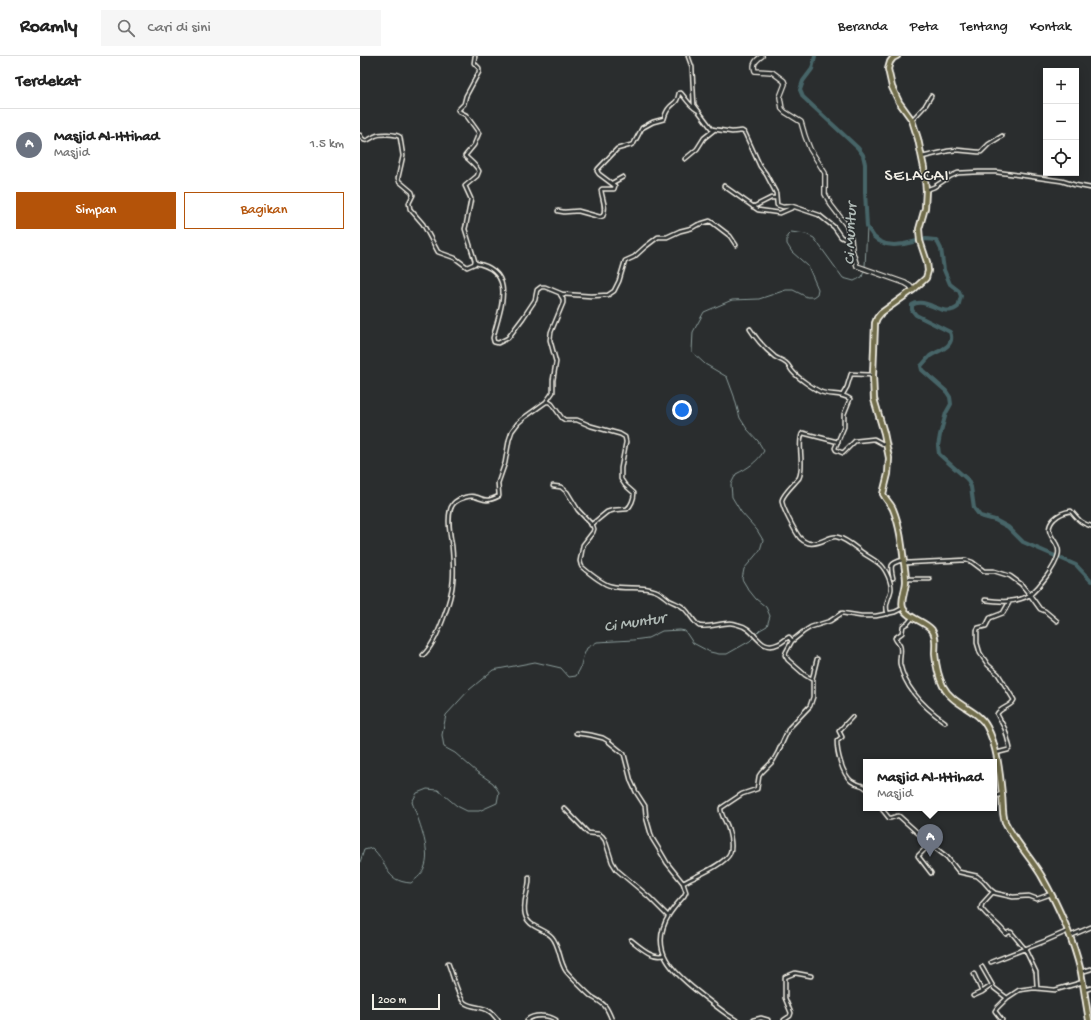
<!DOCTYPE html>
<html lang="id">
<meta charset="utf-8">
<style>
:root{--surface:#fff;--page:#f6f6f6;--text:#222;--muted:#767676;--line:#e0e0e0;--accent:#b45309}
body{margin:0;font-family:"Gochi Hand",sans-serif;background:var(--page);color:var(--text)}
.controls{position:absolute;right:12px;top:12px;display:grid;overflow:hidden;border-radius:0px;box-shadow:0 2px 10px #0003}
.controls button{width:36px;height:36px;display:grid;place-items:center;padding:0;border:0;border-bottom:1px solid var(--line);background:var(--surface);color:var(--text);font:20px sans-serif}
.scale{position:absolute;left:12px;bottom:10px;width:68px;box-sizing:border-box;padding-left:4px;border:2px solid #f4f1e8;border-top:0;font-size:11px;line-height:14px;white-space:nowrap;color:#f4f1e8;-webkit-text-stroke:3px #2a2d2e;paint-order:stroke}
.you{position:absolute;left:322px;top:354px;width:14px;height:14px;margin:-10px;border:3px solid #fff;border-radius:50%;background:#1a73e8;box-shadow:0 0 0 6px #1a73e833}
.badge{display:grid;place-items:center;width:26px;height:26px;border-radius:50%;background:var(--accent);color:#fff;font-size:13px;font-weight:700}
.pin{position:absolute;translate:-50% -33px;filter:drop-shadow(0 1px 2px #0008)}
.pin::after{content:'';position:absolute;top:21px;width:14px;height:12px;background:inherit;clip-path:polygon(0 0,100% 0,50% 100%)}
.popup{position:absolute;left:503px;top:703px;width:134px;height:52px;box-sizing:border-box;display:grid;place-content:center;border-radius:0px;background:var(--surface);filter:drop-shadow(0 1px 3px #0005);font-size:13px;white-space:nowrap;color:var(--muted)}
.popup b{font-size:15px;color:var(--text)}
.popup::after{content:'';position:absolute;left:50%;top:100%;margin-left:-8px;border:8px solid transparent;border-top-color:var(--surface)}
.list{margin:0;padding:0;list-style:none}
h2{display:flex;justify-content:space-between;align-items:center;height:52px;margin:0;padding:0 16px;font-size:17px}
h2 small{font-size:13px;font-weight:400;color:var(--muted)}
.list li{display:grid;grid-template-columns:26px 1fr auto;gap:12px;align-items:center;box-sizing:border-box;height:72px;padding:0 16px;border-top:1px solid var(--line)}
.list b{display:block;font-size:15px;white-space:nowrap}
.list p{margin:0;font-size:13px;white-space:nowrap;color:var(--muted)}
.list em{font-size:13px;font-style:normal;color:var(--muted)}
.actions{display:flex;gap:8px;padding:12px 16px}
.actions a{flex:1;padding:9px 0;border:1px solid var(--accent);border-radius:0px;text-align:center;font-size:14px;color:var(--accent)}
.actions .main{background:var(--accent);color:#fff}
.icon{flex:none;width:22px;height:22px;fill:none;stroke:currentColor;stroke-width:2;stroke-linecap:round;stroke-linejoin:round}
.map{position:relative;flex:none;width:731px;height:964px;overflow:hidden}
header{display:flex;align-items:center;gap:24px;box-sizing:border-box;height:56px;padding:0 20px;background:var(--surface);border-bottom:1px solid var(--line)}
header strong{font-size:19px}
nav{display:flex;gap:22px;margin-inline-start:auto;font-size:14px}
.search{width:280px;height:36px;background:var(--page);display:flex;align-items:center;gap:10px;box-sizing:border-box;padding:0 14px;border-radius:0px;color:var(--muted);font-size:15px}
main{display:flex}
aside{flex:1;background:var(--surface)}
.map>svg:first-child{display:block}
</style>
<header>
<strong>Roamly</strong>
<div class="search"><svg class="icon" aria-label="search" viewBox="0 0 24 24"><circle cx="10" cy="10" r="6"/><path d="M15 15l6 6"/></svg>Cari di sini</div>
<nav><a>Beranda</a><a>Peta</a><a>Tentang</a><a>Kontak</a></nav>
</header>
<main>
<aside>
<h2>Terdekat<small></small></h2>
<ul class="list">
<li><span class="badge" style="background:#6b7280">A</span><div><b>Masjid Al-Ittihad</b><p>Masjid</p></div><em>1.5 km</em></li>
</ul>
<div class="actions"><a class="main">Simpan</a><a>Bagikan</a></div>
</aside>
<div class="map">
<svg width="731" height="964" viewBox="0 0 731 964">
<rect width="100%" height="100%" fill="#2a2d2e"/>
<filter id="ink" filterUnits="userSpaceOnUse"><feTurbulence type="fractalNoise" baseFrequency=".025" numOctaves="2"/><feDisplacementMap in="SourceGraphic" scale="8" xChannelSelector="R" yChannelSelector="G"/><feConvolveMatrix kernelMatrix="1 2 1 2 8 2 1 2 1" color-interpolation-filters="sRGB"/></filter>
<g filter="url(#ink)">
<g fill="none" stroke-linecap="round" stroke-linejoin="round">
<!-- stream -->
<path stroke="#8c9d9b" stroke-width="1" d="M505,211l2,-40
M396,578l4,-4 7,-4 3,-10 -4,-9 -10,-8 -8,-10 -6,-10 2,-10 16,-19 3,-10 -6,-10 -16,-18 -9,-15 -1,-13 5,-10c12,-6 20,-11 28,-23l-6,-10 -11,-12 -7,-11 -6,-22 -7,-19 -22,-13 -13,-12 1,-20 11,-20 28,-12 27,-1 27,-9h7l14,7h6l4,-3 1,-5 -10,-23 -16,-14 -5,-8v-8l4,-4 15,2 8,4 29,40 11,3 8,-4 2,-6
M0,806l4,-12 8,-2c17,15 11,33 39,35 6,-5 12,-9 14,-17 6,-17 -7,-47 -13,-64l5,-9 10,-4 11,1 19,16 10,5h12l18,-8 2,-11 -6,-9 -16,-11 -22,-19 -11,-6 -2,-12 4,-20 23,-25 24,-20 42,-8 26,6 8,9 7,-1 4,-7 3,-12 4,-9 10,-6 36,-2 15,-2 14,-7 18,-1 5,1 8,12 17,9 9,2h8l23,-13 4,-4"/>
<!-- river -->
<path stroke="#476568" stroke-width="4" d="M455,0l-3,13 -9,12 -3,9 3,7 55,51 5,7 2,9v28l2,35 7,10 5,4 7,3 8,1 10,-1 22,-5 9,1 3,3 3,6 3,21 6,14 9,7 2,5 -3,11c-2,1 -4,3 -6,3 -13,4 -27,-13 -40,-5v5l4,5 34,17c6,15 -11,18 -20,24 -3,3 -6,7 -9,10l1,4 24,21 4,6 1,7 -5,9 -6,22 -2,11 1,8 11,10 17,15 4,8 3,21 6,8 15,4 13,7 15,15 53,23 15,16"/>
<!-- minor casing -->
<g stroke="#f4f1e8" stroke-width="5.5">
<path id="minor" d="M328,0l4,11 2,38 18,24 20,3 10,-1 3,2 15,33 6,8 10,19 1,12 6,2 9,-1 27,9 15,12 7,10 4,2 6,2
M552,64l13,-14 6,-10
M0,79c5,10 9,4 15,1 5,-3 21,-2 25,1l3,19 -5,22 1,3 13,11 1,3 -4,8 1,6 13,15 15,28 17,6 12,9 7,-3 1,-3 -10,-32 1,-4 5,-26 -5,-11 -1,-2 12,-10 2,-5c-4,-7 -9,-10 -14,-15l9,-11 5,-12 -13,-18 -6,-3 -2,-2 6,-6 2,-8 13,-24v-4l-5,-5 1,-7
M562,101l26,-6 9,-1 21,2h3l8,-8 13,-8
M325,103l12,-10 7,-11 10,-8
M252,127l11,-6
M364,130l34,24 22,3 14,-6
M566,134l8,-3 17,-11 7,-3 21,-1h17l30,4 36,5 13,4 16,3
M393,151l18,-9h5
M198,155l6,1 14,-1 22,6 3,-1c4,-9 -1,-17 -2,-26l1,-1h12l1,-3 -16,-12 -2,-3 1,-2 19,-20 14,-4 3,-2 8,-15 11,-6 11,-3c1,-4 3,-9 6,-12 6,-6 7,-4 9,-14h2c6,7 8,12 16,17
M115,207c43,8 25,46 18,75l1,4 4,1 10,-5 15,-20 12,-18 2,-10 4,-3h4l17,7 29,2 17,-1 6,-4 5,-10 6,-20 9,-4 11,-10 13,-10h9l13,-6 12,-3 5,-3 13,-4 3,2 17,13 6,9
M390,273c7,11 15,20 25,28 3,2 7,3 11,6 3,2 4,6 7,9 5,6 21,17 28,20 11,4 19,0 29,7l-6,15v13l-9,21 1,2 7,3 12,-12 19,-2 13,7
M483,338l4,-7 4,-13 22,1
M186,346l7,-10v-12l3,-18 -6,-22 1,-8 12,-29v-4l-3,-5
M478,386l-35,-9 -1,1c-5,11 3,31 -3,44 -4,5 -16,16 -17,22 -1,6 14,33 18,38 2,2 5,4 8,5 12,3 21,-8 29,-6 10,2 20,12 29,18 5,3 10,6 15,10 5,5 11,18 10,25 -2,9 -7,15 -3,24
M193,430l8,1 6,5 11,18 15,16 1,3 -1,3 -10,13 -3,16 1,4 1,2c7,6 21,17 29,19 15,4 31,-1 45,5 5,2 9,6 13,9 5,3 11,4 16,9 5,5 8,12 14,17 10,2 21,-3 31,-3 3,0 6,1 9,2 17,3 20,28 39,19 4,-1 7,-5 11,-7l3,4
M545,507l61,-3 6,2 12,9h10l16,5 11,8 9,11c9,-8 25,-27 28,-40 4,-14 -18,-21 -4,-36 5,-5 10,-7 17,-8 7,8 9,12 20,15
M533,522c-3,-13 -3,-15 10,-18
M546,523h24
M625,544c16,2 30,3 45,-5l10,14 5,2 12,10
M553,561l-5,6 -5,3 -1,7 -7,5c1,3 3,4 5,8 2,5 -1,12 0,18 5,25 25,44 45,58
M63,599c14,-12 29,-57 30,-75 1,-11 0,-23 -1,-34 -2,-11 -7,-36 3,-44 5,-4 15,-7 21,-5 4,1 7,3 11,3 4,0 8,-2 12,-4l-1,-13 7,-20 4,-23 3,-9 6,-8 7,-6 21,-15h3l3,2 10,14 3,2h12l14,6 29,8 5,3 1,5 -5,26v11l4,6 9,8c0,6 -3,13 -7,16l-13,1 -7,2 -16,13
M452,623c1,-4 2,-6 2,-8 1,-4 2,-8 3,-12
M492,661l-13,14 3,6 -5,4c0,12 5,32 14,40 5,4 11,3 15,7
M216,677l15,2 12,3 5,3 16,13 7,27 5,11 9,14 1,11 6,21 8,13 7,12 16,20 3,9 -2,4c-5,6 -11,12 -15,19 -21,35 4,57 29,77 10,8 20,16 30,23l8,5
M636,697l12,-3 2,-2 -5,-19 -8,-15c4,-7 14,-7 17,-14l-16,-26 -10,-9 -8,-12 -3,-10v-13l1,-2 8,-2 4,-8 13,-5 7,-12
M634,741l7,-3
M204,752l24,25 11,1 3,2 3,4 7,22 5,8 32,27 19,19
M521,752l8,10h2l6,-2h2l31,28 17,13 12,15 18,4 6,5 8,9 4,3 18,4 16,-1 8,3 14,-5
M570,788l-12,12 13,17
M169,821c1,13 -7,22 -4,37 3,14 19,14 27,23 8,9 7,24 14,34 5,6 21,22 26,26 5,3 9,5 13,9 3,4 5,9 7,14
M323,827c11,-6 43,-19 47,-30 3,-7 0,-18 -2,-25 -2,-7 -8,-14 -7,-20l21,-14 15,-5 2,-13 2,-3 12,-12 5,-9 11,-24 21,-22 3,-9v-17l-8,-5 -17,-15 -3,-5 1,-3 6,-11 11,-9 8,-5 19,-6 12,-8 19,3h15l19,-4 8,-4
M633,836l-11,12 -1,4c7,10 18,16 25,26l3,-2h2l14,17 11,23 1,16
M710,880l21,-9
M271,884c8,6 21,19 33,15
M631,906l54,-21 23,-10
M88,907c4,9 10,35 17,40 7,5 17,3 24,8 4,2 6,6 9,9
M622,911l12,21 13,10 12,-8 15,-2 21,2 28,-8
M721,916l10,-3
M614,918l8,18 10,-7
M724,934l7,-2
M613,940l9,-4
M167,964c7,-6 22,-5 29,0
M393,964l8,-2 7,2
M424,964l6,-4 1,-3 -6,-15v-21l10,-4 16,3
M642,964l-7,-9 2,-3 10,-10"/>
</g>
<!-- secondary casing -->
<g stroke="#f4f1e8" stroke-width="6">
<path id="secondary" d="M402,0c-5,4 -10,7 -7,15l17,1 12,9 1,3 -5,13 2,12 3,3 16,10 4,14 5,13 15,24v21l6,11 16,21 4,13 1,11 5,16 48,17 5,3 3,4"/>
</g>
<!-- trunk casing -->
<g stroke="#f4f1e8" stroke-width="8">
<path id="trunk" d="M537,0l-4,2 -3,4 -2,7 4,18 7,15 13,18 6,19 6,29 2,22 -1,18 -6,21 1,12 7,21 1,9 -2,7 -13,12 -32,23 -4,5 -2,5 -2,52 1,24 10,34 5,25 -1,16 -5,20c3,6 8,10 10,15 7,17 9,36 11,54 1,6 2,12 2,18 0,9 -6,19 -3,27 4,10 22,13 29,22 5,7 3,16 3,24 1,11 3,22 8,32 10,20 35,23 44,41 10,18 13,47 15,68 1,9 0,18 3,27 10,19 25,35 36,53 17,30 32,63 40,97 3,16 5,32 8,48"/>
</g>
<!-- minor -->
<use href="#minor" stroke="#2a2d2e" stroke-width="2.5"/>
<!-- secondary -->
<use href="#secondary" stroke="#2a2d2e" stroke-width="3.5"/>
<!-- trunk -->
<use href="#trunk" stroke="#716d4b" stroke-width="4.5"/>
</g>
</g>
<g text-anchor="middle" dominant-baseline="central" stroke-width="3" stroke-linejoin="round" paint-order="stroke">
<!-- water labels -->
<g font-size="16" font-style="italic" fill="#afb9b5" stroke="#2a2d2e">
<text transform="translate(492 178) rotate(-88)">Ci Muntur</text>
<text transform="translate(275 568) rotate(-9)">Ci Muntur</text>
</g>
<!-- quarter labels -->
<g font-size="17" letter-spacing="1" fill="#f4f1e8" stroke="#2a2d2e">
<text x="557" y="121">SELACAI</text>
</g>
</g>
</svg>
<div class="controls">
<button>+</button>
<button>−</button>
<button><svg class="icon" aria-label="locate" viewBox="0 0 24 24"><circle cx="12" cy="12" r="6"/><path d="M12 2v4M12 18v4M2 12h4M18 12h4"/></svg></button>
</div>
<div class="scale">200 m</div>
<div class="you"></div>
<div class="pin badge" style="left:570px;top:801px;background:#6b7280">A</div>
<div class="popup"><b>Masjid Al-Ittihad</b>Masjid</div>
</div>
</main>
